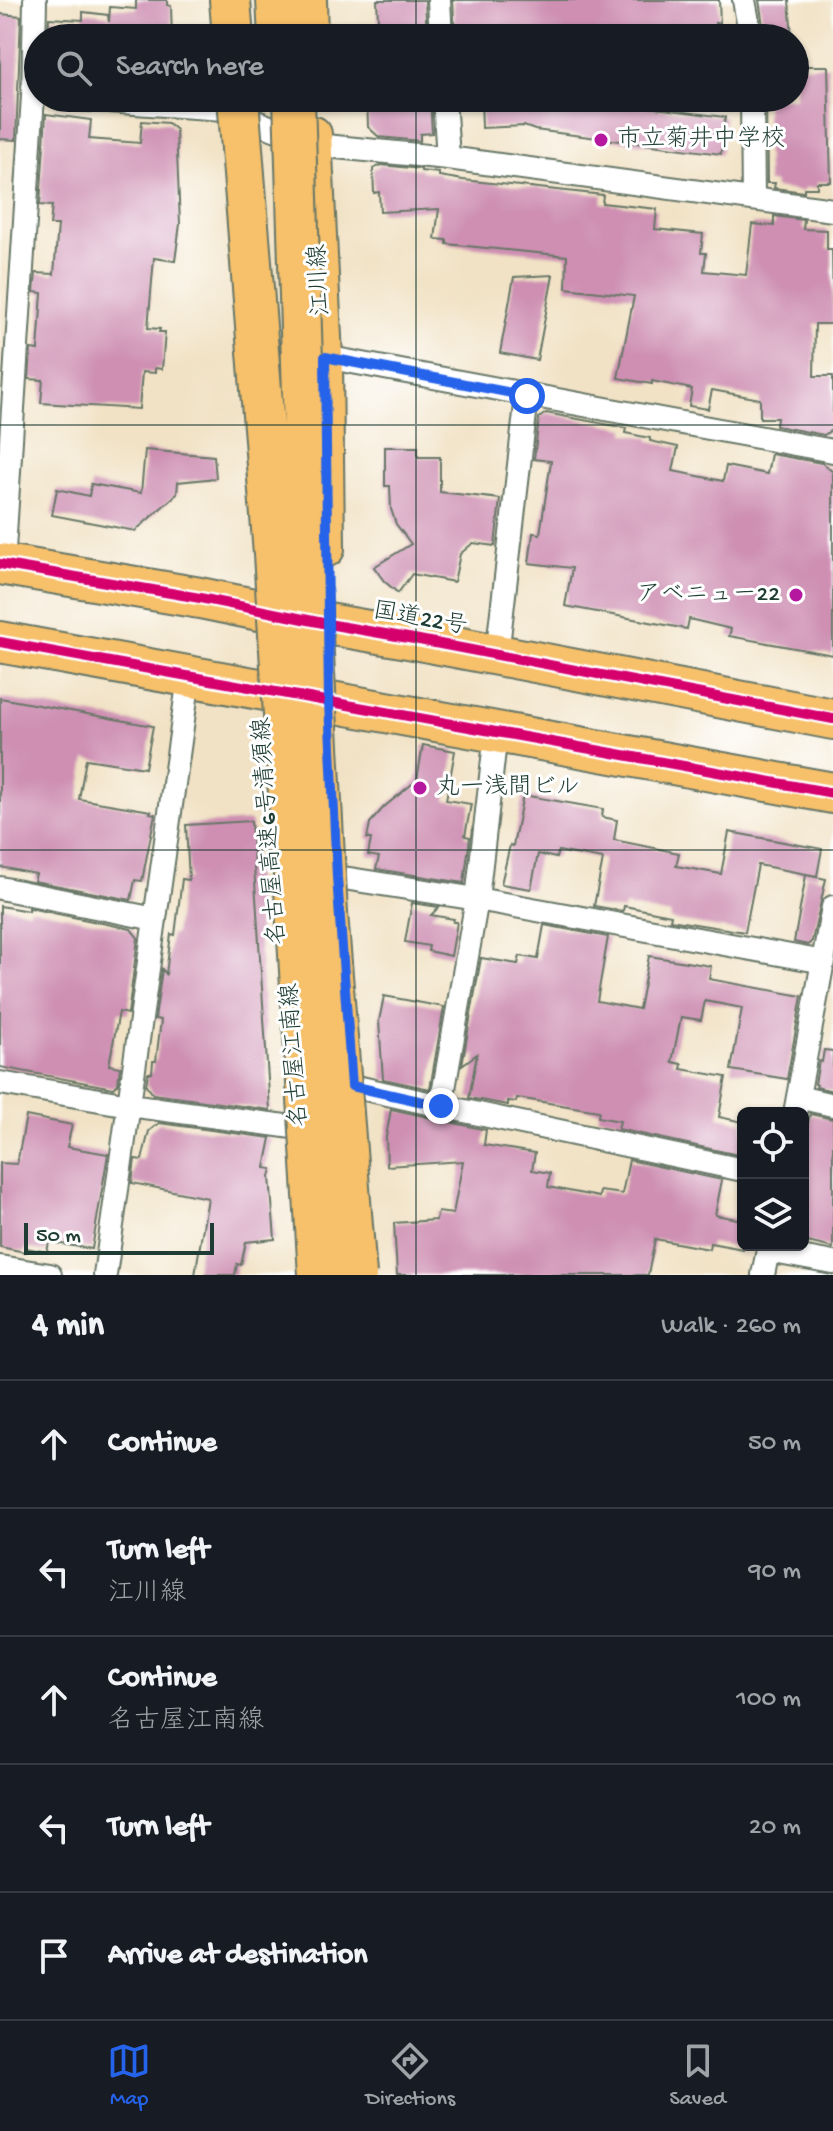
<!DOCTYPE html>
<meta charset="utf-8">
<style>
:root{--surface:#171b24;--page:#242831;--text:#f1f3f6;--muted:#9ea1a6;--line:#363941;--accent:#2563eb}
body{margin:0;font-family:"Gochi Hand","Klee One",sans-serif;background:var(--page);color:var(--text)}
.controls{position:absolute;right:24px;bottom:24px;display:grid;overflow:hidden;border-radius:12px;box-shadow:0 2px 6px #0004}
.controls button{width:72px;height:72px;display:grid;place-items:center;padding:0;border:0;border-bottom:2px solid var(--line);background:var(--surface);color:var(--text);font:40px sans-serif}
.scale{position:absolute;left:24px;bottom:20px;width:190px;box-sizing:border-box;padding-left:8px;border:4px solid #1f3d34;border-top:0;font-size:22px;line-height:28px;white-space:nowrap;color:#1f3d34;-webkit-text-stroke:6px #fff;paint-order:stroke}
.stop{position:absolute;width:24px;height:24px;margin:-18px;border:6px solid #2563eb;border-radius:50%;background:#fff}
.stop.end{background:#2563eb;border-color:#fff;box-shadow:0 2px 8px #0008}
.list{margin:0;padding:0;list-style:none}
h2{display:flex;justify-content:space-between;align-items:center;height:104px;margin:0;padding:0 32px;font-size:34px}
h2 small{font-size:26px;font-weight:400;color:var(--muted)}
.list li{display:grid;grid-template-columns:52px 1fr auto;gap:24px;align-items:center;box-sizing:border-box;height:128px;padding:0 32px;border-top:2px solid var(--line)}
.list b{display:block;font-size:30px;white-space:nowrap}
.list p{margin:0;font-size:26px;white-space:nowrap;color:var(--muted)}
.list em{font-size:26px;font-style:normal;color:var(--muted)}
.icon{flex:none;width:44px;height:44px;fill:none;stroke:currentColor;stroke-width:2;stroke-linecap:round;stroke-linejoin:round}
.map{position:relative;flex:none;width:833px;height:1275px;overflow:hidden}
.search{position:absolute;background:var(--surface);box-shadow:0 2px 6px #0004;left:24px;right:24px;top:24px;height:88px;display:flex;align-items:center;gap:20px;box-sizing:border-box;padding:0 28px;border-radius:44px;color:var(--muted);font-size:30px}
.sheet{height:744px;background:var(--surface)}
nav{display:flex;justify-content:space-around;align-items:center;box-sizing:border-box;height:112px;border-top:2px solid var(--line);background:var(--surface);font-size:22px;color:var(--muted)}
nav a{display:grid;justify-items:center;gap:4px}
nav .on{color:var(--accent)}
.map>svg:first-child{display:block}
</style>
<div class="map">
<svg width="833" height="1275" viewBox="0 0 833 1275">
<rect width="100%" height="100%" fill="#fff"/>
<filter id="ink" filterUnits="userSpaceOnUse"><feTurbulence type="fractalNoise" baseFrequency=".0125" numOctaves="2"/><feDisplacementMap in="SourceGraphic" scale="16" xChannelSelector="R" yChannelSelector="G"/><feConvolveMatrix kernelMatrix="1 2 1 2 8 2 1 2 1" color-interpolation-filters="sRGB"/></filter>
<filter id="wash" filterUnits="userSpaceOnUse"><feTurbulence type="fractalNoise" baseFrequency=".006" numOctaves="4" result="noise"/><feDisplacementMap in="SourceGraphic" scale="32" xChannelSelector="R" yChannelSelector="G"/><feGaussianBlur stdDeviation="1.8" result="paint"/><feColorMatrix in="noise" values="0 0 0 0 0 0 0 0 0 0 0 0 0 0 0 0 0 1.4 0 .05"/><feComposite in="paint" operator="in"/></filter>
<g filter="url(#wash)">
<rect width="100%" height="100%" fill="#f1e2c5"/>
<g id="blocks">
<!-- building -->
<path fill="#ce8fb2" d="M136,0h31v5l4,1 1,32h-28v-2l-32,-3v5h-64l1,-20 34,2v-8l25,3 1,7 1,-15 26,2z
M377,0h48l2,38h-48z
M453,0h266l1,23h-5v14l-1,1h-259z
M759,0h30l3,38h-27z
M0,14l21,2 -5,124 -16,-1z
M795,66h33l3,116h-14v6h-13v4l-30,-4 1,-5h-8l-1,-85h29z
M367,98h63l2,35 -12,1v7l-41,-4 -11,-10z
M481,98h97l147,19 -4,37 -186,-24 -11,-4 -42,2z
M46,114l45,6 -2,19 51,4 2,-22 26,2 8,7 4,94 -5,37 -21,-3 -6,70 12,1 -1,3h6l-3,37 -7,-1v5l-13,-1 -3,37 -98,-6 2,-23 -14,-1 2,-30 7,1 4,-57 -8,-1 2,-19 18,1 4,-49h-8l2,-19 -12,-1z
M381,165l40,4v2l18,2v3l24,4 140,15 -1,8 55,6 -2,20 48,5 -2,19h5l-2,18 42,4 6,-51 22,2v-10l30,4 -1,9 24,1v19h5l1,75h-18l-1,52h19v53l-9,6 -48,-9 1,-8h-17v-19l-48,-9 -4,19 -19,-3 3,-17 -40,-8v3l-34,-6 16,-82 -68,-8 1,-32 -120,-12v-4l-12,-1 4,-30 -59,3 -1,-20 -5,1 -1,-24z
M553,275l-16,85 -37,-7 14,-76z
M546,413l80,15 -1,5 25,5v3l28,6 -5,24 50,10 3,-15 41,8 4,-20 51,9 11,9v183l-104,-19 2,-7 -42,-10 -2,10 -122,-23 7,-38 -43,-5 4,-30 7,1 11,-73 -17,-2 5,-41z
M385,447h33v10h22v35l60,7 -5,47 -22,-3 -13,11 -6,28 -42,-8 -14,19 -14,-12 -10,-14 37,-23 -15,-20 -5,-15 -1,-23h-5z
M145,450l69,6 2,22 -38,4 -1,12 -42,37 -83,-16 5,-26 32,7 2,-12 50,9z
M0,698l153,28 -8,42 -59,-9 -7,40 72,12 -1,2 5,1 -13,67 -7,-1 -4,20 -97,-19 2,-7 -36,-7z
M423,745l32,6 -9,49 25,4 -6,32 5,1 -6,46 -88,-14 3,-12 -11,-2 3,-16h-4l3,-16 14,-16 33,-27z
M523,795l80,14 -1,8 15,3 -3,20 65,13 -3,13 45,8 8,-42 93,17 -5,27 -59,-11 -13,67 -75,-12 1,-5 -47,-9 -1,5 -29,-5 9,-47 -45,-8 -2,7 -18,-4 -7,35 -30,-5 9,-39 3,1z
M251,821l19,289 -117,-16 -7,-9 2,-12h4l1,-12h3l5,-41 -6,-1 7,-50 4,5 5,-40 4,1 7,-56 7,1 -3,-55z
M806,875l20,4 -14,62 -4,4 -14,-3z
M412,903l27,4 -8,8 23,4 -1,3h4l-6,34 -23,-5 1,-5 -24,-4z
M0,906l29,5v-3l102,21 7,9 -10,76 -9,-2 -10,53 11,2 -2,17 -5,4 -113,-21z
M544,925l64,12 -11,64 42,8 10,-53 62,10 -2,13 93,17 -15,83 -56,-9 11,-62 -37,-7 -4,19 -20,-3 -9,45 10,2 -1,5 45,8 -7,40 24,5v34l-125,-27 2,-8 -22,-4 1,-6 -82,-13 -1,4 -8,-1v4l-39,-7 8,-44 -15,11 19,-107 37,6 2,-8 18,3z
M384,996l60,11 -14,82 -47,-10 -4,-58z
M824,1050l9,1v40l-17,-4 1,-2 -2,-1 4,-23 3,1z
M391,1109l95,21 -2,15 51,8 -3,17 18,3 -2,14 51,10 1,-6 22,3 7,-34 93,20 -7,35 28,5v29l-33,-6 -1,6 -54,-10 -7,36h-251l-3,-52 42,-3 2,-8 15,2 10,-53 -76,5 -1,-29z
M810,1114l23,5v129l-30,-7v-94z
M26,1116l46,9 -5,22 41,7 -16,95 -43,-7 -2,10 -21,-4 -1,4 -25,-5v-84l17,1z
M159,1123l112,15 -6,30 7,1 -2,8 5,62 -29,3 -5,23 -4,-1 -2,11h-40l13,-77 -76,-15 3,-24 7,1 7,-29z"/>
</g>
</g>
<g filter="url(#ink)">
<use href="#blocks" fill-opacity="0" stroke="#687767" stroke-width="2"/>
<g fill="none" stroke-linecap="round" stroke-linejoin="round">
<!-- street casing -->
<g stroke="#687767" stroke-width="26">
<path id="street" d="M439,0l2,38
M744,0l7,38
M61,98l163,11 91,36 133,13 385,52
M444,98l4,60
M752,98l1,101
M325,357l508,94
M3,565l30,-469 2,-96
M497,655l30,-259
M337,877l140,22 347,63
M0,888l155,31
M0,1083l129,22 171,23
M352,1086l89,20 302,64
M798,1097l35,8
M441,1106l36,-207 19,-166
M795,1113l38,-206
M768,1251l65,12
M0,1267l50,8
M105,1275l84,-598
M763,1275l6,-30"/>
</g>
<!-- primary casing -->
<g stroke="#687767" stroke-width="38">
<path id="primary" d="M309,0l1,38
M314,134l11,223 2,192"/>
</g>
<!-- highway casing -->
<g stroke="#687767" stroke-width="44">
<path id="highway" d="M230,0l3,38
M277,0l2,38
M0,564l200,34 128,26 86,15 419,80
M0,642l833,151"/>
</g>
<!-- street -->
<use href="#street" stroke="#fff" stroke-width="22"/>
<!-- primary -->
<use href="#primary" stroke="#f7c06b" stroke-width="34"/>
<!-- highway -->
<use href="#highway" stroke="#f7c06b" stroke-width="40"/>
<!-- highway-bridge casing -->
<g stroke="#687767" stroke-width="44" stroke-linecap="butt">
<path id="highway-bridge" d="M238,98l36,456 45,721
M294,98l14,463 19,352 29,362"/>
</g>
<!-- highway-bridge -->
<use href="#highway-bridge" stroke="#f7c06b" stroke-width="40"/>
<!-- cycleway casing -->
<g stroke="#fff" stroke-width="15">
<path id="cycleway" d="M0,564l200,34 128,26 86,15 419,80
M0,642l833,151"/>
</g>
<!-- cycleway -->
<use href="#cycleway" stroke="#d6006c" stroke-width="10"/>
</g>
</g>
<g fill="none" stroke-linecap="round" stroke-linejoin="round" filter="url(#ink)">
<!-- route -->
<path stroke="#2563eb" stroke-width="10" d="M441,1106l-89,-20 -15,-209 -8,-174 -4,-346 202,39"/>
</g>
<!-- grid -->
<path fill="none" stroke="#1f3d34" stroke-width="2" stroke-opacity="0.55" d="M416,0v38M416,98v1177M0,425h833M0,850h833"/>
<!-- markers -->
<g fill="#b5179e" stroke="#fff" stroke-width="3">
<circle cx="601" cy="140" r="8"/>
<circle cx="796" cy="595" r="8"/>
<circle cx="420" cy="788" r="8"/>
</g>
<g text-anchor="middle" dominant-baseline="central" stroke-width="6" stroke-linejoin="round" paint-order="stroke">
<!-- poi labels -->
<g font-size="24" fill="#1f3d34" stroke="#fff" text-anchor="start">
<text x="617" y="140">市立菊井中学校</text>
<text x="780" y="595" text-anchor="end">アベニュー22</text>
<text x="436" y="788">丸一浅間ビル</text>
</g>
<!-- street labels -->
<g font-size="24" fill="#1f3d34" stroke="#fff">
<text transform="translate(321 280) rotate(-93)">江川線</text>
<text transform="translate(420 620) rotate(10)">国道22号</text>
<text transform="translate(271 831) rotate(-94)">名古屋高速6号清須線</text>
<text transform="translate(296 1055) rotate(-94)">名古屋江南線</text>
</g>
</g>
</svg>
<div class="controls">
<button><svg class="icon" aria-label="locate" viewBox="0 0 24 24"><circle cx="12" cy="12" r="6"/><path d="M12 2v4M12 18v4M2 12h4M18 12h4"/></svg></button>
<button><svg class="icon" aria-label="layers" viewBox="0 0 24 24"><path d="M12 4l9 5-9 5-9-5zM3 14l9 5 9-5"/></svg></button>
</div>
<div class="scale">50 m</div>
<div class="stop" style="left:527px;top:396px"></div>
<div class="stop end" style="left:441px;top:1106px"></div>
<div class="search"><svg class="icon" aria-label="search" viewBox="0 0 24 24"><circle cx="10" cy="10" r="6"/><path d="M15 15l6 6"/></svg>Search here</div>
</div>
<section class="sheet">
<h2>4 min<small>Walk · 260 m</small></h2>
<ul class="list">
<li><svg class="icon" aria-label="ahead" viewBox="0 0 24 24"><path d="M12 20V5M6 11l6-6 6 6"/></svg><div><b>Continue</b></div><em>50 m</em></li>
<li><svg class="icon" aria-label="left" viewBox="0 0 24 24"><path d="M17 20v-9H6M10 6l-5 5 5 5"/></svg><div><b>Turn left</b><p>江川線</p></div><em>90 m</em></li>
<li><svg class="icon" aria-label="ahead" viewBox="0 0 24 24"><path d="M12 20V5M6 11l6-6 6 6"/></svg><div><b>Continue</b><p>名古屋江南線</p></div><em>100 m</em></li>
<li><svg class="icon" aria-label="left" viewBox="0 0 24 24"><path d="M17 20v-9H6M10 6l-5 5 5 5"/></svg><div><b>Turn left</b></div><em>20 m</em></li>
<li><svg class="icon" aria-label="arrive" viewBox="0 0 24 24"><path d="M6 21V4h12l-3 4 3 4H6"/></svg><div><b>Arrive at destination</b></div></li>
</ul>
</section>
<nav>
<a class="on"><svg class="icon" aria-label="map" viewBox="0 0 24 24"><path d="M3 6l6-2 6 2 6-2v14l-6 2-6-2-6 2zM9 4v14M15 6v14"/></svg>Map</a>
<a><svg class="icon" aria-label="directions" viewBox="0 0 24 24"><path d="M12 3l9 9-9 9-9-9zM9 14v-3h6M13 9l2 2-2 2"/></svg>Directions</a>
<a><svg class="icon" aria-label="saved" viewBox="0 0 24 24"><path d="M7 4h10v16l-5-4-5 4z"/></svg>Saved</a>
</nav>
